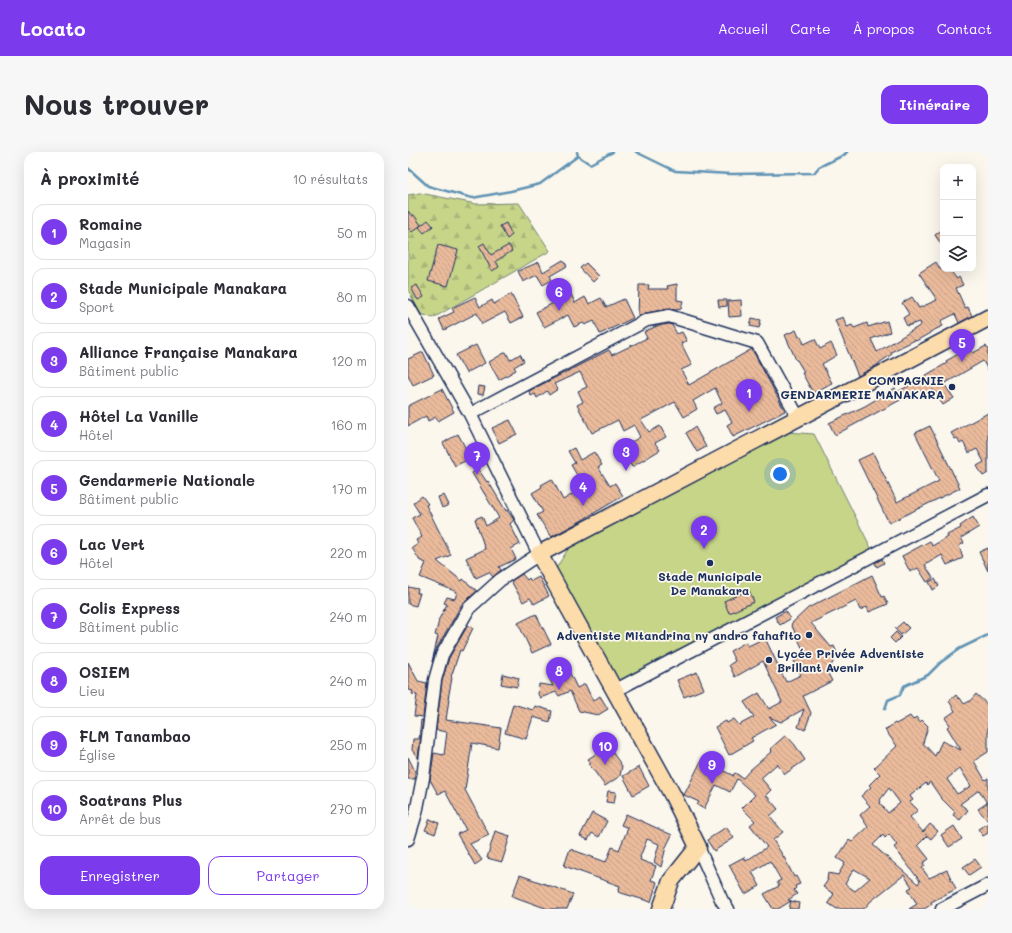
<!DOCTYPE html>
<html lang="fr">
<meta charset="utf-8">
<style>
:root{--surface:#fff;--page:#f7f7f7;--text:#2b2b33;--muted:#7c7c81;--line:#e1e1e2;--accent:#7c3aed}
body{margin:0;font-family:Mali,sans-serif;background:var(--page);color:var(--text)}
.controls{position:absolute;right:12px;top:12px;display:grid;overflow:hidden;border-radius:8px;box-shadow:0 4px 16px #0002}
.controls button{width:36px;height:36px;display:grid;place-items:center;padding:0;border:0;border-bottom:1px solid var(--line);background:var(--surface);color:var(--text);font:20px sans-serif}
.you{position:absolute;left:372px;top:322px;width:14px;height:14px;margin:-10px;border:3px solid #fff;border-radius:50%;background:#1a73e8;box-shadow:0 0 0 6px #1a73e833}
.badge{display:grid;place-items:center;width:26px;height:26px;border-radius:50%;background:var(--accent);color:#fff;font-size:13px;font-weight:700}
.pin{position:absolute;translate:-50% -33px;filter:drop-shadow(0 1px 2px #0008)}
.pin::after{content:'';position:absolute;top:21px;width:14px;height:12px;background:inherit;clip-path:polygon(0 0,100% 0,50% 100%)}
.list{margin:0;padding:0;list-style:none}
h2{display:flex;justify-content:space-between;align-items:center;height:52px;margin:0;padding:0 16px;font-size:17px}
h2 small{font-size:13px;font-weight:400;color:var(--muted)}
.list li{display:grid;grid-template-columns:26px 1fr auto;gap:12px;align-items:center;box-sizing:border-box;height:56px;margin:0 8px 8px;padding:0 8px;border:1px solid var(--line);border-radius:12px}
.list b{display:block;font-size:15px;white-space:nowrap}
.list p{margin:0;font-size:13px;white-space:nowrap;color:var(--muted)}
.list em{font-size:13px;font-style:normal;color:var(--muted)}
.actions{display:flex;gap:8px;padding:12px 16px}
.actions a{flex:1;padding:9px 0;border:1px solid var(--accent);border-radius:12px;text-align:center;font-size:14px;color:var(--accent)}
.actions .main{background:var(--accent);color:#fff}
.icon{flex:none;width:22px;height:22px;fill:none;stroke:currentColor;stroke-width:2;stroke-linecap:round;stroke-linejoin:round}
.map{position:relative;flex:none;width:580px;height:757px;overflow:hidden;border-radius:12px}
header{display:flex;align-items:center;gap:24px;box-sizing:border-box;height:56px;padding:0 20px;background:var(--accent);color:#fff}
header strong{font-size:19px}
nav{display:flex;gap:22px;margin-inline-start:auto;font-size:14px}
.intro{display:flex;align-items:center;justify-content:space-between;box-sizing:border-box;height:96px;padding:0 24px}
h1{margin:0;font-size:28px}
.button{padding:10px 18px;border-radius:12px;background:var(--accent);color:#fff;font-size:14px;font-weight:700}
main{display:flex;gap:24px;padding:0 24px}
aside{flex:1;background:var(--surface);border-radius:12px;box-shadow:0 4px 16px #0002}
.map>svg:first-child{display:block}
</style>
<header>
<strong>Locato</strong>
<nav><a>Accueil</a><a>Carte</a><a>À propos</a><a>Contact</a></nav>
</header>
<div class="intro"><h1>Nous trouver</h1><a class="button">Itinéraire</a></div>
<main>
<aside>
<h2>À proximité<small>10 résultats</small></h2>
<ul class="list">
<li><span class="badge">1</span><div><b>Romaine</b><p>Magasin</p></div><em>50 m</em></li>
<li><span class="badge">2</span><div><b>Stade Municipale Manakara</b><p>Sport</p></div><em>80 m</em></li>
<li><span class="badge">3</span><div><b>Alliance Française Manakara</b><p>Bâtiment public</p></div><em>120 m</em></li>
<li><span class="badge">4</span><div><b>Hôtel La Vanille</b><p>Hôtel</p></div><em>160 m</em></li>
<li><span class="badge">5</span><div><b>Gendarmerie Nationale</b><p>Bâtiment public</p></div><em>170 m</em></li>
<li><span class="badge">6</span><div><b>Lac Vert</b><p>Hôtel</p></div><em>220 m</em></li>
<li><span class="badge">7</span><div><b>Colis Express</b><p>Bâtiment public</p></div><em>240 m</em></li>
<li><span class="badge">8</span><div><b>OSIEM</b><p>Lieu</p></div><em>240 m</em></li>
<li><span class="badge">9</span><div><b>FLM Tanambao</b><p>Église</p></div><em>250 m</em></li>
<li><span class="badge">10</span><div><b>Soatrans Plus</b><p>Arrêt de bus</p></div><em>270 m</em></li>
</ul>
<div class="actions"><a class="main">Enregistrer</a><a>Partager</a></div>
</aside>
<div class="map">
<svg width="580" height="757" viewBox="0 0 580 757">
<defs>
<pattern id="forest-firs" width="22" height="20" patternUnits="userSpaceOnUse"><rect width="22" height="20" fill="#c7d589"/><path d="M5 1l3.5 6h-7zM16 11l3.5 6h-7z" fill="#aab779"/></pattern>
<pattern id="building-back-hatch" width="6" height="6" patternUnits="userSpaceOnUse"><rect width="6" height="6" fill="#eaba9b"/><path d="M-1 5l2 2M0 0l6 6M5-1l2 2" fill="none" stroke="#c8a088"/></pattern>
</defs>
<rect width="100%" height="100%" fill="#fbf7ec"/>
<filter id="ink" filterUnits="userSpaceOnUse"><feTurbulence type="fractalNoise" baseFrequency=".025" numOctaves="2"/><feDisplacementMap in="SourceGraphic" scale="8" xChannelSelector="R" yChannelSelector="G"/><feConvolveMatrix kernelMatrix="1 2 1 2 8 2 1 2 1" color-interpolation-filters="sRGB"/></filter>
<g filter="url(#ink)">
<!-- forest -->
<path fill="url(#forest-firs)" stroke="#718274" d="M12,41l56,11 43,-1 31,48 -117,67 -12,-4 -13,-24v-95z"/>
<!-- pitch -->
<path fill="#c7d589" stroke="#718274" d="M379,280l27,2 61,122 -255,127 -65,-113 15,-24z"/>
<g fill="none" stroke-linecap="round" stroke-linejoin="round">
<!-- stream -->
<path stroke="#5f92b4" stroke-width="2.5" d="M169,0l1,4
M228,0l39,19 56,3 83,-1 5,-6 25,-12 3,-3
M0,16l20,18 44,12 39,-7 29,-7 38,-28 12,8 23,-12
M477,557l3,-9 12,-5 4,-9 24,-11 12,-12 19,-14 29,-14"/>
</g>
<!-- building -->
<path fill="url(#building-back-hatch)" stroke="#1b2f5e" fill-rule="evenodd" d="M0,59l4,5 2,-1 7,10 -9,7 -4,-4z
M20,68l5,6 -9,7 -5,-6z
M98,71l6,12 -5,4 -7,-13z
M535,77v18l-8,-12z
M76,91l7,12 18,-10 3,6 -16,10 3,6 -7,4 -13,-25z
M30,93l20,5 -10,36 -20,-5z
M155,108l4,6 -17,10 2,4 -9,5 -6,-10 -14,7 -5,-11 21,-9 4,10z
M528,110l4,7h9l8,10 2,-2 4,8 -7,3 9,20 3,-1 4,9 -13,7 -4,-9 -14,7 2,5 -13,6v1l-14,8 -1,-1 -24,12 1,2 -13,9v1l-21,12 -23,-56 8,-3 4,10 5,-2 2,3 13,-5 1,4 19,-6 3,11 -19,7 6,13 44,-27 -1,-3 -13,4 -4,-8 6,-4 -7,-11 10,-6 7,11 18,-8 -18,-27z
M178,111l13,13 -6,6 -13,-14z
M269,132v16l6,1 -2,8 -5,1 -8,-1 -22,4 -8,3 1,-31h10l-1,4h20l-1,-3z
M9,133l7,12 -6,3 -7,-12z
M103,142l12,23 -12,6 -6,-11 -23,12 -5,-11 -33,17 -5,-11 15,-7 -2,-4 23,-11 5,10 12,-7 2,4z
M163,142l4,9 10,-6 4,7 12,-6 5,9 18,-8 9,19 -33,16 -6,-13 -9,4 -2,-2 -9,4 -6,-12 -24,12 -8,-15z
M310,148h9v6l-8,1z
M333,148l1,16 -13,1 -1,-16z
M344,166l9,2 -2,8 -9,-2z
M261,172l3,1 5,9 5,-2 5,9 -6,2 11,22 -11,5 8,15 63,-36 33,62 -52,26 -6,-12 5,-3 -7,-12 -9,4 -3,-6 9,-5 -7,-15 -22,13 4,8 -13,8 -9,-15 -34,18 8,12 11,-6 6,11 -11,6 5,7 -28,17 -11,-19 19,-11 -6,-12 -11,6 -5,-11 -26,13 -15,-28 6,-3 -5,-11 9,-4 -7,-15 -26,12 4,5 -9,6 -2,-4 -10,7 -2,-4 -4,2 -2,-5 80,-41 3,5 35,-17 -3,-6 13,-6z
M388,178l3,7 2,-1 3,8 11,-5 5,10 11,-6 6,12 -15,9 10,19 -19,10 -11,-20 2,-1 -7,-12h-1l-11,-25z
M68,193l9,18 -19,10 -10,-18z
M578,194l2,4v20l-5,-9 -39,23 10,14 -11,7 -10,-15 -9,5 -3,-4 -16,8 -1,-1 -69,37 -6,-12 36,-17 30,-18 2,4 19,-10v-1l31,-18 -1,-2 23,-13 4,5z
M15,200l11,23 -21,10 -5,-10v-16z
M98,200l4,8 10,-6 4,7 -10,6 2,3 -17,10 -10,-18z
M70,234l7,1 -2,8 -6,-1z
M34,237l12,23 -16,9 -2,-4 -8,4 -2,-5 -18,10v-20z
M580,261v60l-5,3 -6,-10 7,-4 -7,-13 -8,4 -6,-11 -3,2 -3,-6 -2,1 -4,-6z
M102,268l7,14 -18,9 -7,-15z
M522,274l30,62 -71,35 -31,-63 15,-7 24,49 42,-21 -24,-48z
M287,275l11,20 -9,5 -11,-19z
M50,282l13,24 -16,8 -12,-23z
M166,296l6,12 14,-8 8,13 -4,2 12,19 5,-3 8,13 -44,26 -28,15 -14,-22 6,-3 -11,-19 10,-6 -1,-2 11,-6 11,21 21,-13 -13,-22 4,-2 -7,-12z
M70,317l9,13 1,-1 18,30 1,-1 7,10 -4,4 10,20 -9,5 5,10 -17,8 2,3 -8,7 -4,-5 -13,6 -10,-20 19,-9 -10,-30 7,-3 4,10 13,-8 -27,-45z
M36,343l5,10 -7,3 -4,-11z
M14,344l6,8 -2,1 25,50 -14,6 25,20 1,-2 14,12 -15,13 -27,47 -3,11 6,-26 -3,-1 4,-14h-1l9,-17 -3,-1 3,-6 8,2 2,-7 -37,-15 6,-14 -7,-3v-1l-7,-11 6,-4 -2,-4 6,-3 -10,-19 8,-4 -7,-11z
M565,365l6,10 -18,11 3,5 -5,3 4,12 -16,7 -5,-10 -17,10 8,13 -6,4 -9,-14 -8,4 -8,-16 28,-15 2,5 16,-9 -1,-2 14,-7 -1,-2z
M580,396v23l-9,-19z
M474,407l2,4 -7,4 -2,-4z
M114,422l5,6 2,-2 2,3 8,-4 10,19 -15,8 -4,-6 -7,4 -12,-21z
M464,423l10,22 2,-1 4,8 -19,8 -2,-5 -7,3 -4,-9 -45,22 20,24 3,-1 4,9 -2,1 -6,12 -4,2 6,11 -29,15 8,17 -6,17 -7,-3 6,-18 -23,13 -12,-5 7,7 -25,14 2,3 -24,14 -14,-28 11,-6 1,2 7,-4 5,6 15,-8 -10,-15 15,-9 10,16 13,-7 -19,-41 -28,16 -6,-12 6,-4 -5,-10 16,-9 2,4 17,-8 21,44 15,-7 -7,-14 12,-5 -15,-32 17,-16z
M527,427l4,7 -6,4 -4,-8z
M0,435l10,2 -1,4h3l-4,13 -8,-2z
M341,438l5,12 -25,11 -5,-12z
M378,459l4,8 -10,6 -5,-8z
M128,462l15,30 -19,9 -14,-30z
M495,470l6,6 -8,7 -6,-6z
M60,473l5,3 -11,23 -2,-1 -9,27 1,1 -4,21h1l-3,21 55,8 -3,20 -26,-5 -7,47 24,45 -19,9 12,16 -7,5 -18,-31 9,-4 -21,-39 -7,3 -8,-14 4,-27 10,2 3,-23 -11,-2 6,-49 7,-23z
M488,480l5,5 -6,6 -5,-5z
M0,510l10,19 9,2 -4,34 -9,-1 3,-21 -5,-1 1,-3 -5,-1z
M160,517l9,19 8,-4 8,17 7,-5 8,13 -10,6 -19,-4 -9,-20 -11,5 -3,-4 -16,6 -2,-4 1,-10 14,2 -4,-8z
M289,520l7,17 -20,8 -7,-17z
M95,522l16,4 -2,9 -16,-3z
M568,542l12,11v47l-14,9 11,19 3,-2v43l-10,-12 9,-6 -8,-13 -19,14 8,6 -8,10 -7,-5 2,-3 -14,-14 -11,-16 -3,3 -1,-2 -16,13 3,4 -3,2 8,8 -8,7 13,15 7,-8 8,7 -7,8 -6,-5 2,2 -9,9 11,14 -6,4 2,3 -3,2 7,10 18,-8 9,19 -25,13 1,2 -8,5h-15l8,-5 -9,-15 4,-2 -8,-12 -33,26 -7,8h-27l-9,-6 6,-9 -11,-7 5,-7h-1l1,-7 10,2 7,-12 -8,-5 12,-18 3,2 16,-15 -8,-12 10,-9 -9,-10 10,-9 -2,-2 11,-11 -6,-6 23,-22 -12,-16 10,-7 1,1 14,-8 3,4 3,-3 4,5 2,-2 6,6 -5,17 12,13 7,-15 19,9 -14,-23 3,-2 -5,-7 10,-7 -6,-10 7,-6 3,4 1,-1 4,6 6,-3zM552,616l11,18 -14,8 -10,-15zM481,636l11,15 -12,10 -8,-10 1,-1 -1,-2zM481,682l8,11 -3,2 26,34 -2,3 -45,-39 10,-10 2,3zM446,717l16,9 -15,13 -10,-7z
M105,552l20,6 2,-4 17,5 -2,11 -17,-5 -7,22 -21,-6z
M13,568h2l-5,38 -6,-8 1,-11h6z
M378,583l9,10 10,15 -20,14 -8,-10 -16,14 10,12 -5,5 12,14 -8,7 13,16 -10,8 12,19 9,18 2,-1 4,8 -5,2 1,2 -2,2 3,4 -9,6 11,3 -1,6h-9l2,-8 -13,8h-5l-9,-15 15,-8 -2,-4 4,-2 -11,-19 -18,11 8,14 -15,8 -16,-29 15,-8 2,4 21,-14 -17,-22 5,-4 -13,-13 13,-13 -18,-16 -7,13 -14,-7 -12,24 -7,-4 2,-3 -15,-7 18,-36 9,4 3,-1 6,3v4l14,7 -1,-1 2,-2 8,5 7,-8 22,-19 -2,-2z
M200,594l14,20 -2,10 -15,10 -16,-22 2,-1 -3,-4z
M0,605l7,14v8h-7z
M231,615l10,19 -16,9 -10,-19z
M200,639l8,1 -2,11 -8,-1z
M184,661l15,8 -8,16 -7,-4 -4,7 -8,-4z
M218,662l46,21 -6,12 -5,20 -7,-5 5,-18 -12,-5 -7,18 1,1 -1,2 16,6 -5,14 6,2 -6,20 -33,-10 2,-6 -56,-20 6,-17 36,13 6,-15 7,3 9,-22 -7,-3z
M22,667l9,4 -4,11 -10,-4z
M580,671v10l-5,3 -5,-7z
M546,674l8,13 -13,8 -8,-12z
M318,675l8,11 -20,13 -7,-11z
M87,679l15,5 -8,26 -15,-4z
M567,707l6,8 -12,8 -6,-8z
M112,723l53,19 -6,15h-19l-36,-13z"/>
<g fill="none" stroke-linecap="round" stroke-linejoin="round">
<!-- minor casing -->
<g stroke="#1b2f5e" stroke-width="15">
<path id="minor" d="M0,154l62,108 69,140 -39,26 -31,28 -27,47 -7,25 -12,98 -7,35 -8,26
M62,262l177,-94 22,-4 88,27 41,74
M206,539l374,-196
M290,695l24,54 6,8
M534,757l46,-24"/>
</g>
<!-- major casing -->
<g stroke="#1b2f5e" stroke-width="19">
<path id="major" d="M253,757l10,-28 27,-34 -25,-51 -134,-242 449,-236"/>
</g>
<!-- minor -->
<use href="#minor" stroke="#fbf7ec" stroke-width="12"/>
<!-- major -->
<use href="#major" stroke="#fddcac" stroke-width="16"/>
</g>
</g>
<!-- markers -->
<g fill="#1b2f5e" stroke="#fbf7ec" stroke-width="1.5">
<circle cx="544" cy="235" r="4"/>
<circle cx="302" cy="411" r="4"/>
<circle cx="401" cy="483" r="4"/>
<circle cx="361" cy="508" r="4"/>
</g>
<g text-anchor="middle" dominant-baseline="central" stroke-width="3.5" stroke-linejoin="round" paint-order="stroke">
<!-- poi labels -->
<g font-size="12" font-weight="bold" fill="#1b2f5e" stroke="#fbf7ec" text-anchor="end">
<text x="536" y="228">COMPAGNIE<tspan x="536" dy="14">GENDARMERIE MANAKARA</tspan></text>
<text x="302" y="424" text-anchor="middle">Stade Municipale<tspan x="302" dy="14">De Manakara</tspan></text>
<text x="393" y="483">Adventiste Mitandrina ny andro fahafito</text>
<text x="369" y="501" text-anchor="start">Lycée Privée Adventiste<tspan x="369" dy="14">Brillant Avenir</tspan></text>
</g>
</g>
</svg>
<div class="controls">
<button>+</button>
<button>−</button>
<button><svg class="icon" aria-label="layers" viewBox="0 0 24 24"><path d="M12 4l9 5-9 5-9-5zM3 14l9 5 9-5"/></svg></button>
</div>
<div class="you"></div>
<div class="pin badge" style="left:341px;top:260px">1</div>
<div class="pin badge" style="left:296px;top:397px">2</div>
<div class="pin badge" style="left:218px;top:319px">3</div>
<div class="pin badge" style="left:175px;top:354px">4</div>
<div class="pin badge" style="left:554px;top:210px">5</div>
<div class="pin badge" style="left:151px;top:159px">6</div>
<div class="pin badge" style="left:69px;top:323px">7</div>
<div class="pin badge" style="left:151px;top:538px">8</div>
<div class="pin badge" style="left:304px;top:632px">9</div>
<div class="pin badge" style="left:197px;top:613px">10</div>
</div>
</main>
